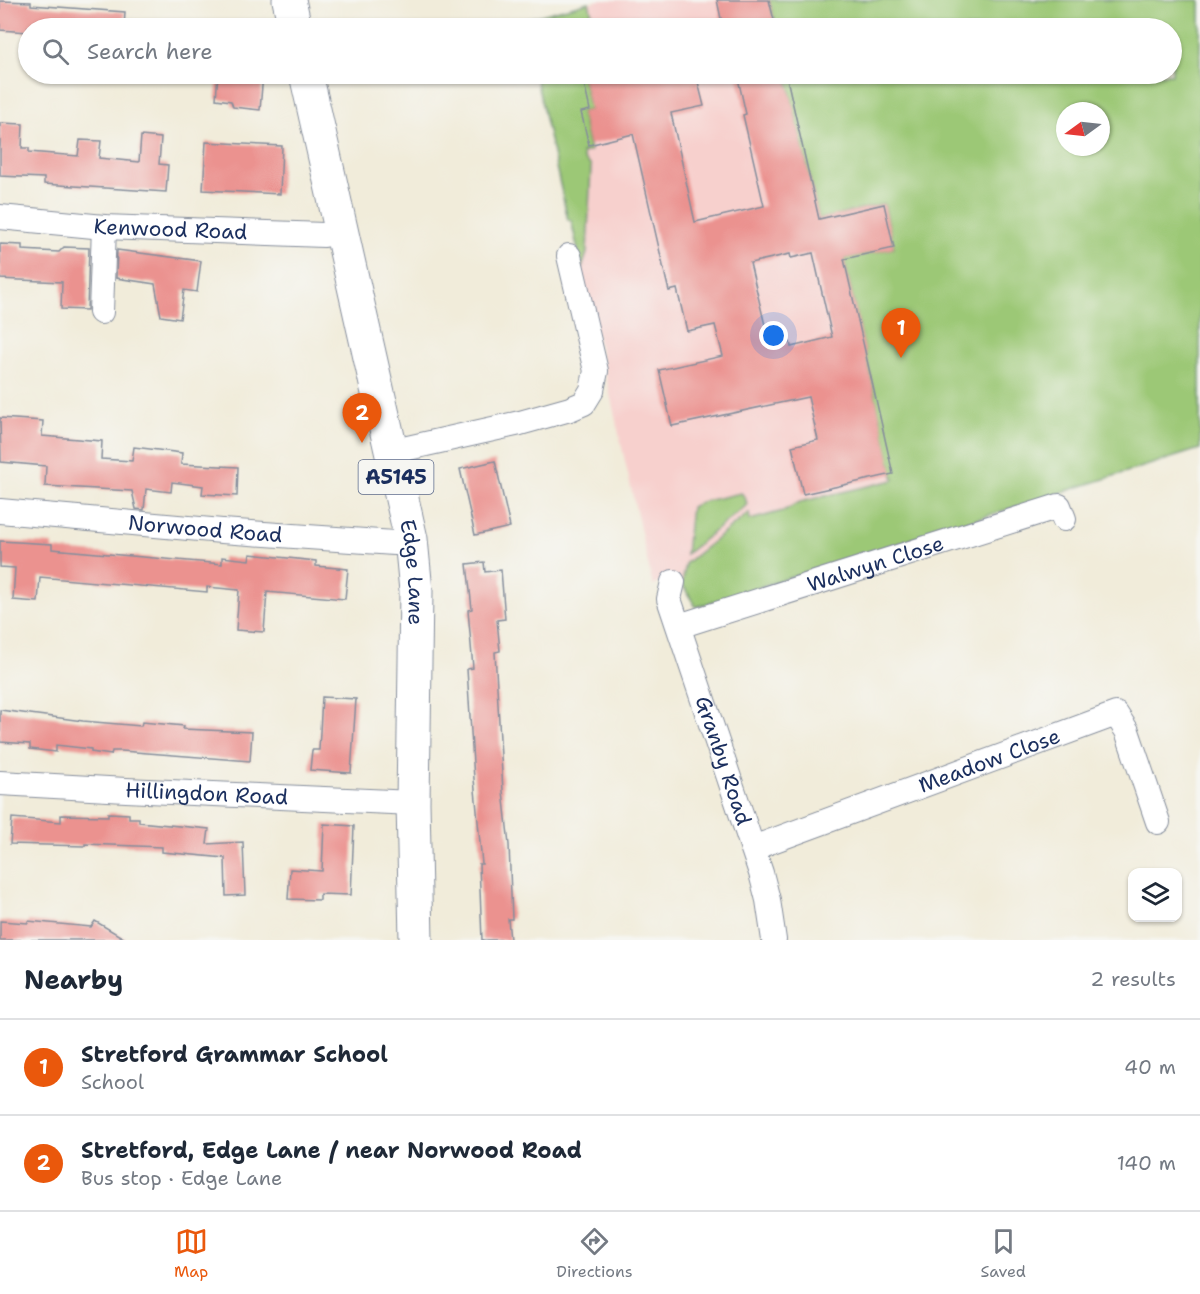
<!DOCTYPE html>
<meta charset="utf-8">
<style>
:root{--surface:#fff;--page:#f6f6f7;--text:#1f2937;--muted:#747a83;--line:#e0e1e3;--accent:#ea580c}
body{margin:0;font-family:"Shantell Sans",sans-serif;background:var(--page);color:var(--text)}
.controls{position:absolute;right:18px;bottom:18px;display:grid;overflow:hidden;border-radius:12px;box-shadow:0 2px 4px #0004}
.controls button{width:54px;height:54px;display:grid;place-items:center;padding:0;border:0;border-bottom:2px solid var(--line);background:var(--surface);color:var(--text);font:30px sans-serif}
.compass{position:absolute;left:1056px;top:102px;width:54px;height:54px;border-radius:50%;background:var(--surface);box-shadow:0 2px 4px #0004;rotate:255deg}
.you{position:absolute;left:774px;top:336px;width:21px;height:21px;margin:-15px;border:4px solid #fff;border-radius:50%;background:#1a73e8;box-shadow:0 0 0 9px #1a73e833}
.badge{display:grid;place-items:center;width:39px;height:39px;border-radius:50%;background:var(--accent);color:#fff;font-size:20px;font-weight:700}
.pin{position:absolute;translate:-50% -50px;filter:drop-shadow(0 2px 3px #0008)}
.pin::after{content:'';position:absolute;top:32px;width:21px;height:18px;background:inherit;clip-path:polygon(0 0,100% 0,50% 100%)}
.list{margin:0;padding:0;list-style:none}
h2{display:flex;justify-content:space-between;align-items:center;height:78px;margin:0;padding:0 24px;font-size:26px}
h2 small{font-size:20px;font-weight:400;color:var(--muted)}
.list li{display:grid;grid-template-columns:39px 1fr auto;gap:18px;align-items:center;box-sizing:border-box;height:96px;padding:0 24px;border-top:2px solid var(--line)}
.list b{display:block;font-size:22px;white-space:nowrap}
.list p{margin:0;font-size:20px;white-space:nowrap;color:var(--muted)}
.list em{font-size:20px;font-style:normal;color:var(--muted)}
.icon{flex:none;width:33px;height:33px;fill:none;stroke:currentColor;stroke-width:2;stroke-linecap:round;stroke-linejoin:round}
.map{position:relative;flex:none;width:1200px;height:940px;overflow:hidden}
.search{position:absolute;background:var(--surface);box-shadow:0 2px 4px #0004;left:18px;right:18px;top:18px;height:66px;display:flex;align-items:center;gap:15px;box-sizing:border-box;padding:0 21px;border-radius:33px;color:var(--muted);font-size:22px}
.sheet{height:270px;background:var(--surface)}
nav{display:flex;justify-content:space-around;align-items:center;box-sizing:border-box;height:84px;border-top:2px solid var(--line);background:var(--surface);font-size:16px;color:var(--muted)}
nav a{display:grid;justify-items:center;gap:3px}
nav .on{color:var(--accent)}
.map>svg:first-child{display:block}
</style>
<div class="map">
<svg width="1200" height="940" viewBox="0 0 1200 940">
<rect width="100%" height="100%" fill="#f6f6f2"/>
<filter id="ink" filterUnits="userSpaceOnUse"><feTurbulence type="fractalNoise" baseFrequency=".0167" numOctaves="2"/><feDisplacementMap in="SourceGraphic" scale="12" xChannelSelector="R" yChannelSelector="G"/><feConvolveMatrix kernelMatrix="1 2 1 2 8 2 1 2 1" color-interpolation-filters="sRGB"/></filter>
<filter id="wash" filterUnits="userSpaceOnUse"><feTurbulence type="fractalNoise" baseFrequency=".008" numOctaves="4" result="noise"/><feDisplacementMap in="SourceGraphic" scale="24" xChannelSelector="R" yChannelSelector="G"/><feGaussianBlur stdDeviation="1.35" result="paint"/><feColorMatrix in="noise" values="0 0 0 0 0 0 0 0 0 0 0 0 0 0 0 0 0 1.4 0 .05"/><feComposite in="paint" operator="in"/></filter>
<g filter="url(#wash)">
<rect width="100%" height="100%" fill="#f1ecda"/>
<!-- built -->
<path fill="#f7d0cd" fill-rule="evenodd" d="M599,0h601v449l-504,158 -14,-23 -19,-4 -10,6 -82,-366h-3l-33,-146h637v-46h-647l-2,-8zM1065,111h36v36h-36z"/>
<!-- green -->
<path fill="#9cc876" stroke="#5c7c6a" stroke-width="1.5" fill-rule="evenodd" d="M769,0h431v449l-504,158 -14,-23 4,-21 63,-50 1,7 33,-9 17,-9 94,-22 -50,-221 50,-11 -10,-44 -65,15 -33,-145h386v-46h-396zM1065,111h36v36h-36z
M589,2l6,26h-70l-2,-8z
M535,74h47l8,36 -9,2 9,39 -8,2 2,6 7,7 -4,87 -5,15 -11,-48h-3z
M741,493l4,4 2,8 -61,49 5,-47 10,-5z"/>
<g id="blocks">
<!-- building -->
<path fill="#eb928f" fill-rule="evenodd" d="M717,0h52l7,28h-53z
M0,1l31,1v3l94,7 -1,16h-96v4l-28,-2z
M218,74h45l-3,36 -27,-3 -2,-6 -15,-2z
M582,74h90l2,4 22,-4 8,32 -33,7 24,109 69,-16 -21,-91 3,-1 -9,-40h49l33,145 65,-15 10,44 -50,11 49,215 -90,20 -11,-48 26,-6 -10,-43 -136,29 -13,-56 64,-14 -8,-31 -28,6 -10,-42 -8,2 -3,-12 -33,-145 -44,11 -8,-33 9,-2zM813,253l19,84 -41,10 -1,-5 -20,4 -20,-83 40,-9 1,4z
M0,123l23,1 -1,24h7v4l49,4 2,-16 21,1 -2,17 40,4 2,-26 20,2 -2,26 9,1 -2,27 -122,-8v-6l-44,-2z
M206,142l76,4 -2,48 -77,-4z
M0,244l22,1v5l37,2 5,-5 25,1 -2,62 -26,-1 1,-27 -62,-3z
M117,250l84,11 -4,31 -13,-2 -4,29 -19,-3 -6,-32 -39,-6z
M0,418l43,3 -1,15 60,5 -1,18 31,2 2,-14 48,6 -1,11 57,3 -1,29 -35,-2 1,-8 -31,-4 -1,10 -25,-3 -2,21 -8,-1 -4,-18 -87,-5 1,-20 -45,-4z
M495,461l15,66 -35,8 -15,-66z
M0,541l52,3v5l170,15v-7l27,3 1,-6 66,7v5l32,3 -3,30 -78,-7 -3,40 -28,-2 3,-40 -32,-3v5l-167,-15 -2,25 -25,-2 2,-32 -15,-1z
M484,562l1,10 16,-2 4,49 -8,1 3,31 -5,1 8,139 6,54 3,74h-4l2,21h-28l-3,-76h3l-8,-85 -7,-110 6,-1 -5,-58 4,-1 -5,-45z
M322,697l34,2 -5,74 -41,-3 2,-20h7z
M0,710l83,11 58,5 1,-4 42,4 -1,3 69,3 -2,29 -128,-10h-10l-1,4 -20,-3v-3l-35,-4v7l-26,-3v-5l-30,-2z
M108,813l21,1v4h10v4l70,7 -2,15 36,-2 2,53 -19,1 -1,-38 -63,-6v-5l-77,-3v2l-75,-2 2,-26 49,4v-7l47,1z
M324,824l30,2 -3,69 -31,-1v6l-32,-1 2,-30 32,2z
M0,921l28,2v-2l63,6 4,-6 32,19h-127z"/>
</g>
</g>
<g filter="url(#ink)">
<use href="#blocks" fill-opacity="0" stroke="#868e9c" stroke-width="1.5"/>
<g fill="none" stroke-linecap="round" stroke-linejoin="round">
<!-- street casing -->
<g stroke="#868e9c" stroke-width="26">
<g id="street">
<path id="s1" d="M0,217l104,10 220,8 18,-3"/>
<path d="M101,312l3,-85"/>
<path d="M390,452l130,-29 50,-14 14,-6 8,-13 4,-19 -27,-115"/>
<path id="s2" d="M0,511l222,20 172,12 17,-4"/>
<path id="s3" d="M673,582l-4,17 92,274 7,27 6,40"/>
<path id="s4" d="M679,626l380,-120 5,13"/>
<path id="s5" d="M0,783l126,7 287,13"/>
<path id="s6" d="M753,848l363,-134 11,17 31,91"/>
</g>
</g>
<!-- highway casing -->
<g stroke="#868e9c" stroke-width="35">
<g id="highway">
<path d="M289,0l6,28"/>
<path id="s7" d="M306,74l105,465 5,52 -3,212 3,137"/>
</g>
</g>
<!-- street -->
<use href="#street" stroke="#fff" stroke-width="24"/>
<!-- highway -->
<use href="#highway" stroke="#fff" stroke-width="33"/>
</g>
</g>
<g text-anchor="middle" dominant-baseline="central" stroke-width="4.5" stroke-linejoin="round" paint-order="stroke">
<!-- shield labels -->
<rect fill="#f6f6f2" stroke="#5d6b8a" stroke-width="1.5" x="358.5" y="460" width="75" height="34" rx="4.5"/>
<g font-size="20" font-weight="bold" fill="#1b2f5e">
<text x="396" y="477">A5145</text>
</g>
<!-- street labels -->
<g font-size="21" fill="#1b2f5e" stroke="#f6f6f2">
<text stroke="none"><textPath href="#s1" startOffset="171">Kenwood Road</textPath></text>
<text stroke="none"><textPath href="#s2" startOffset="206">Norwood Road</textPath></text>
<text stroke="none"><textPath href="#s4" startOffset="206">Walwyn Close</textPath></text>
<text stroke="none"><textPath href="#s7" startOffset="510">Edge Lane</textPath></text>
<text stroke="none"><textPath href="#s3" startOffset="188">Granby Road</textPath></text>
<text stroke="none"><textPath href="#s6" startOffset="252">Meadow Close</textPath></text>
<text stroke="none"><textPath href="#s5" startOffset="207">Hillingdon Road</textPath></text>
</g>
</g>
</svg>
<div class="controls">
<button><svg class="icon" aria-label="layers" viewBox="0 0 24 24"><path d="M12 4l9 5-9 5-9-5zM3 14l9 5 9-5"/></svg></button>
</div>
<svg class="compass" viewBox="-18 -18 36 36"><path d="M0-13l5 13h-10z" fill="#e53935"/><path d="M0 13l5-13h-10z" fill="#747a83"/></svg>
<div class="you"></div>
<div class="pin badge" style="left:901px;top:358px">1</div>
<div class="pin badge" style="left:362px;top:443px">2</div>
<div class="search"><svg class="icon" aria-label="search" viewBox="0 0 24 24"><circle cx="10" cy="10" r="6"/><path d="M15 15l6 6"/></svg>Search here</div>
</div>
<section class="sheet">
<h2>Nearby<small>2 results</small></h2>
<ul class="list">
<li><span class="badge">1</span><div><b>Stretford Grammar School</b><p>School</p></div><em>40 m</em></li>
<li><span class="badge">2</span><div><b>Stretford, Edge Lane / near Norwood Road</b><p>Bus stop · Edge Lane</p></div><em>140 m</em></li>
</ul>
</section>
<nav>
<a class="on"><svg class="icon" aria-label="map" viewBox="0 0 24 24"><path d="M3 6l6-2 6 2 6-2v14l-6 2-6-2-6 2zM9 4v14M15 6v14"/></svg>Map</a>
<a><svg class="icon" aria-label="directions" viewBox="0 0 24 24"><path d="M12 3l9 9-9 9-9-9zM9 14v-3h6M13 9l2 2-2 2"/></svg>Directions</a>
<a><svg class="icon" aria-label="saved" viewBox="0 0 24 24"><path d="M7 4h10v16l-5-4-5 4z"/></svg>Saved</a>
</nav>
